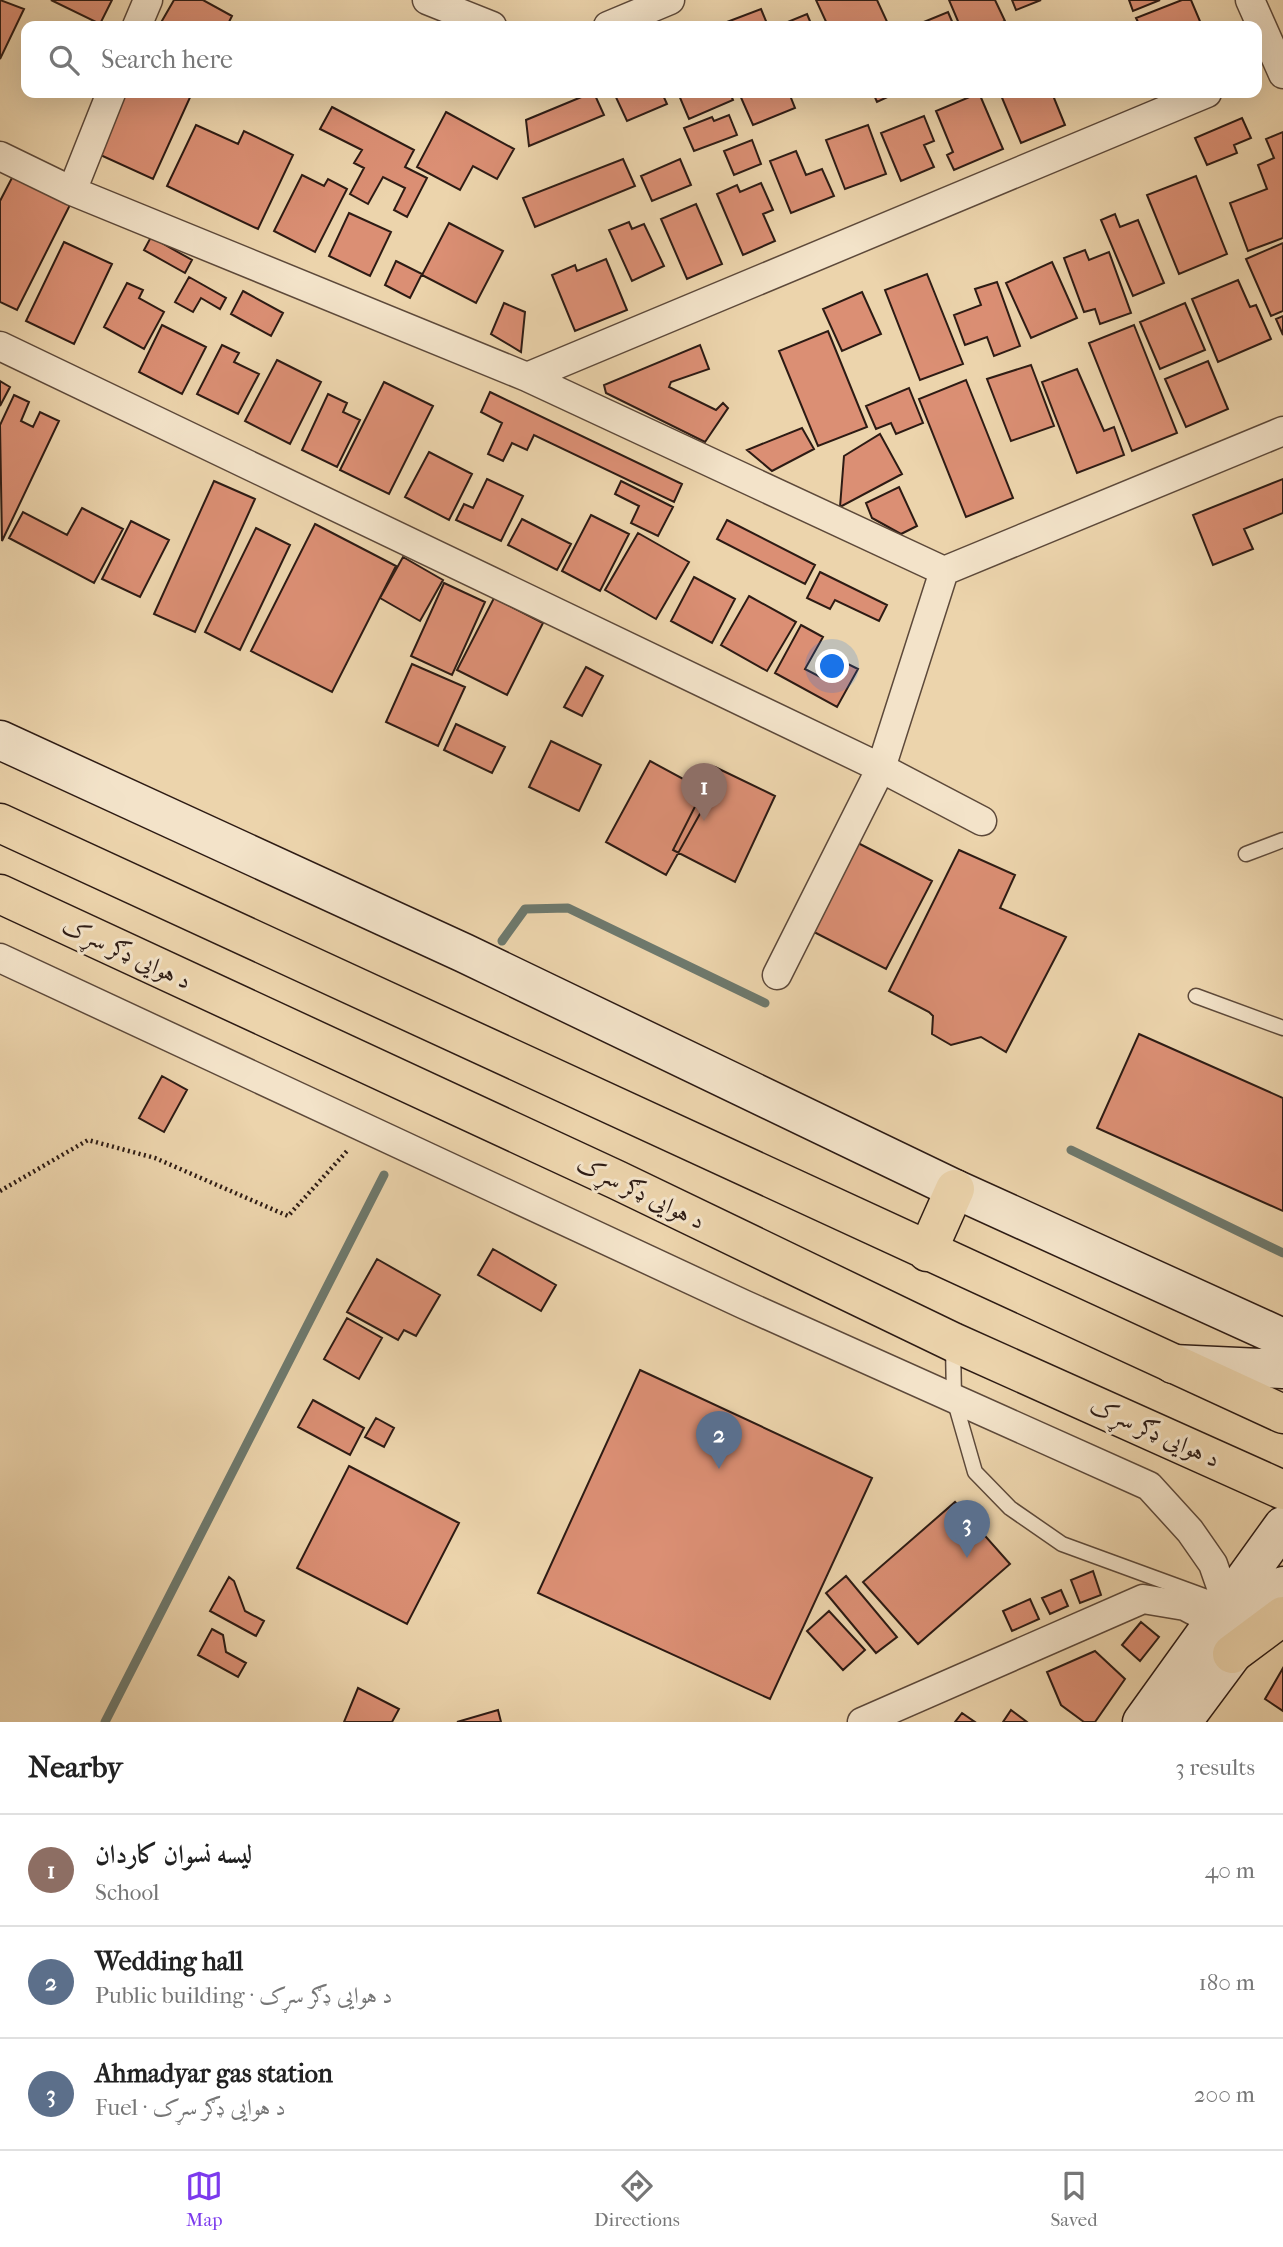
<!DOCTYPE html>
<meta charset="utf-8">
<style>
:root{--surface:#fff;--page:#f2f2f2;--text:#222;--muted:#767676;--line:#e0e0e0;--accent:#7c3aed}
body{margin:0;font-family:"IM FELL French Canon",Amiri,serif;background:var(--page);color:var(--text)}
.you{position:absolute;left:833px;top:667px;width:24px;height:24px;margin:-18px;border:5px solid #fff;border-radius:50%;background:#1a73e8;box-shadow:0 0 0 10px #1a73e833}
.badge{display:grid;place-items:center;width:46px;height:46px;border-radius:50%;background:var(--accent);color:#fff;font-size:23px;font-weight:700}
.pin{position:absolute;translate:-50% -58px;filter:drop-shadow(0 2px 4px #0008)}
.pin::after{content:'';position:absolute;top:37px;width:24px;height:21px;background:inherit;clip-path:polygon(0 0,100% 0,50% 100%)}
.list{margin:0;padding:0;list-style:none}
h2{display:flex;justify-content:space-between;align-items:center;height:91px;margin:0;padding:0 28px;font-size:30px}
h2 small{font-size:23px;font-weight:400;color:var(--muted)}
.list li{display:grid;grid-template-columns:46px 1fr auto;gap:21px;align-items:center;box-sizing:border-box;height:112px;padding:0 28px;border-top:2px solid var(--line)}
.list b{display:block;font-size:26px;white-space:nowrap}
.list p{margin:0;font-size:23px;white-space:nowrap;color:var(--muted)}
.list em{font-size:23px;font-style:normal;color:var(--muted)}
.icon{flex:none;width:38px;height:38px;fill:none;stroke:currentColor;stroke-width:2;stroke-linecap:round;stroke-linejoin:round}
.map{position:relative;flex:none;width:1283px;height:1722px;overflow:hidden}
.search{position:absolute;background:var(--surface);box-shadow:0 7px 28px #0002;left:21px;right:21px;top:21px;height:77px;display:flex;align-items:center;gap:18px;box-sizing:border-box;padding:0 24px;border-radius:14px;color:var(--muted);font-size:26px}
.sheet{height:427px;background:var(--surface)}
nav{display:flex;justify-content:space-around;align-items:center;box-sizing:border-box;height:98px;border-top:2px solid var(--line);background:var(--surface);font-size:19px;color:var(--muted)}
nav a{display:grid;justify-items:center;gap:4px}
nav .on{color:var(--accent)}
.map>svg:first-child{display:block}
</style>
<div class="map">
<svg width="1283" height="1722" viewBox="0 0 1283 1722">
<rect width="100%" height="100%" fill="#ecd4ac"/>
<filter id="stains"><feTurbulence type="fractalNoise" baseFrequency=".00286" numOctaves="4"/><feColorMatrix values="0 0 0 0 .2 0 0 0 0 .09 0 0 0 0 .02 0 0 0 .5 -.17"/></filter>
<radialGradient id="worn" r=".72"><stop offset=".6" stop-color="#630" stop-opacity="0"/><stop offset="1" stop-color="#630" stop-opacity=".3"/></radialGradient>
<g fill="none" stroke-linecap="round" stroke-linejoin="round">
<!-- stream -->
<path stroke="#6e796d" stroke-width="9" d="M502,941l23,-32 43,-1 197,95
M1071,1150l212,103
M105,1722l279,-547"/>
</g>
<!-- building -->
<path fill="#db8f74" stroke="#2d1b14" stroke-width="2" d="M0,0l24,9 -24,50z
M51,0h61l-12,24z
M174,0h29l29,16 -5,10h-68z
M816,0h61l12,26h-61z
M949,0h46l10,21 -12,5h-33z
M1012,0h29l-25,10z
M1129,0h31l-27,11z
M1182,0h9l11,26h-62l-4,-8z
M761,9l7,17h-49v-1z
M948,12l6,14h-40z
M807,14l5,12h-34z
M123,93h69l-39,86 -57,-26z
M591,93h3l10,22 -75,31 -3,-26z
M614,93h48l5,11 -40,17z
M678,93h52l3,7 -44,19z
M739,93h50l6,15 -42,17z
M873,93h23l-19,9z
M979,93l24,56 -49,21 -7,-15 6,-3 -17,-41z
M1000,93h52l13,32 -44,18z
M332,107l82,43 -9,17 22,11 -20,39 -13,-7 11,-22 -22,-11 -15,27 -18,-10 14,-26 -10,-5 8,-13 -42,-21z
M446,112l68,37 -17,30 -24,-13 -13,24 -43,-23z
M729,115l8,20 -43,16 -10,-23 28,-11 2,4z
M924,116l10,25 -10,4 10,22 -33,14 -20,-48z
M1242,118l9,20 -17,7 3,8 -30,12 -12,-27z
M196,125l42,19 6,-13 49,24 -35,74 -91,-43z
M868,125l18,49 -41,15 -19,-49z
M1283,132v106l-35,13 -18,-48 37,-14 -9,-24 16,-7 -8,-19z
M752,140l9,24 -27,11 -10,-24z
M796,151l10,24 16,-6 12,27 -43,17 -21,-52z
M623,159l12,27 -100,41 -12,-29z
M680,159l11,26 -39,16 -11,-25z
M15,172l57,29 -55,109 -17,-8v-101z
M302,175l22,11 4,-7 19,10 -32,63 -41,-21z
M1196,176l31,78 -48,20 -32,-79z
M761,183l12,27 -10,4 12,27 -32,14 -26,-61 20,-9 3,7z
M696,204l26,60 -35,15 -26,-60z
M349,213l42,19 -21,44 -41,-20z
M1115,214l5,13 18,-7 26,63 -31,13 -32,-76z
M629,222l3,7 12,-5 20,42 -32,15 -23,-51z
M449,223l54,28 -27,52 -54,-28z
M151,237l41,23 -7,13 -41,-23z
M64,242l48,22 -38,80 -48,-23z
M1283,243v68l-12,5 -25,-57z
M1085,250l4,10 20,-8 22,61 -31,11 -5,-15 -11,3 -20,-54z
M606,259l21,51 -52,21 -23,-56 23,-10 2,6z
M396,261l26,13 -12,24 -25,-13z
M1052,262l25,56 -46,20 -25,-55z
M927,274l36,90 -43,16 -35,-90z
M189,277l37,21 -6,11 -19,-11 -8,14 -18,-10z
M1238,280l12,27 6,-2 15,34 -53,23 -26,-63z
M997,282l23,64 -26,10 -7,-19 -22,8 -11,-30 27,-10 -6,-16z
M127,283l16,7 -4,8 25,14 -20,37 -40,-22z
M243,291l40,22 -12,23 -40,-22z
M862,292l19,42 -39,17 -19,-42z
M504,303l21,9 -4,40 -30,-18z
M1185,303l20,47 -45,19 -20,-47z
M1283,316v19l-7,-16z
M162,325l44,22 -24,47 -43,-22z
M1134,325l43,108 -45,18 -43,-108z
M828,331l39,96 -49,19 -39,-95z
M222,345l17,8 -5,9 25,12 -21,40 -41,-20z
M700,345l9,24 -38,13 -2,5 47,23 7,-7 5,5 -23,34 -99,-49 -2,-8z
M277,360l44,22 -31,62 -45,-23z
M1208,361l20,48 -42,18 -21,-48z
M1031,365l23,61 -43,15 -24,-62z
M1077,369l27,62 10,-4 10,28 -47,18 -35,-91z
M966,380l47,118 -47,19 -47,-118z
M0,381l10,6 -10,19z
M384,382l49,24 -44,88 -49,-24z
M909,388l14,35 -27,11 -5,-11 -15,6 -10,-23z
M490,392l192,92 -8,18 -140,-67 -7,15 -15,-7 -9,18 -15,-7 14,-31 -21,-11z
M328,394l19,9 -4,9 17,8 -23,47 -35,-17z
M14,395l15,7 -8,19 12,6 7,-15 19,9 -57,120 -2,-116z
M802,428l12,21 -42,22 -25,-21z
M880,434l22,40 -62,33 4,-51z
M429,452l43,22 -23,46 -44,-23z
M487,479l36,17 -22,45 -45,-21 8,-16 9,4z
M1283,479v34l-39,16 9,20 -40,16 -20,-50z
M214,481l41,18 -60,133 -41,-18z
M621,481l52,26 -15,29 -27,-13 8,-17 -24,-12z
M899,487l18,39 -16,8 -29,-16 -6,-15z
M82,508l41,21 -29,54 -85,-45 14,-26 44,23z
M591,515l38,19 -29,57 -38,-20z
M522,519l49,25 -14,26 -49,-25z
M727,520l88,45 -10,19 -88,-45z
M131,521l38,19 -29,57 -38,-18z
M315,524l81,42 -64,126 -81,-41z
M256,528l34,17 -50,105 -35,-18z
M638,533l51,29 -33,57 -51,-29z
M403,557l40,23 -23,41 -40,-23z
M820,572l67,33 -8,16 -44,-21 -5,9 -23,-11z
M694,577l41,22 -23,44 -41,-22z
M444,583l41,19 -33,73 -41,-19z
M749,596l47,26 -29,49 -46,-26z
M494,598l49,25 -36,72 -50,-25z
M801,625l22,12 -18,32 19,10 12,-21 22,11 -21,38 -62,-34z
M412,664l53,23 -27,59 -52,-24z
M586,667l17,9 -21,40 -18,-9z
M456,724l49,23 -13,26 -48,-23z
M551,741l50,24 -22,46 -50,-24z
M650,761l61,33 -45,81 -60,-33z
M715,767l60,29 -40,86 -62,-32z
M858,843l74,38 -46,88 -74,-38z
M959,850l56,25 -15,33 66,29 -60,115 -25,-15 -30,8 -19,-11 1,-18 -4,-4 -40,-21z
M1139,1034l144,64v113l-186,-83z
M162,1076l25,14 -23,42 -25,-14z
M493,1249l63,36 -15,26 -63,-36z
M377,1259l63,36 -24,41 -12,-6 -6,10 -51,-28z
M347,1318l35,20 -23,41 -35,-20z
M640,1370l232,108 -102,221 -232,-106z
M313,1400l51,28 -14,27 -52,-28z
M376,1418l18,10 -10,19 -19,-10z
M349,1466l110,57 -52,101 -110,-56z
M955,1502l55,62 -92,80 -55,-62z
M1093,1571l8,24 -21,8 -9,-23z
M846,1576l51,61 -21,16 -50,-60z
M229,1577l5,4 11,30 19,10 -8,15 -46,-25z
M1061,1590l7,16 -18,8 -8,-16z
M1030,1599l9,20 -27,12 -9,-20z
M829,1611l36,39 -22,20 -36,-39z
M1141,1622l18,15 -19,24 -18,-16z
M212,1629l11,6 3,17 20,11 -8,14 -40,-22z
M1095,1651l30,28 -30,43h-11l-23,-17 -14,-33z
M1283,1668v43l-18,-12z
M358,1688l41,21 -7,13h-48z
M498,1710l3,12h-44z
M1011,1710l16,12h-24z
M962,1713l13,9h-20z"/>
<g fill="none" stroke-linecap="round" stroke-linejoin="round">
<!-- lane casing -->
<g stroke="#5d493a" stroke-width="17">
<path id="lane" d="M1246,854l37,-14
M1196,996l87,32
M953,1345l1,54 21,73 35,36 52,36 164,60"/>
</g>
<!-- street casing -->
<g stroke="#5d493a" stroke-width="31">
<path id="street" d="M427,0l65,26
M1250,0l33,74
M137,26l11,-26
M608,26l62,-26
M0,156l72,35 455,186 417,194 339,-140
M72,191l39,-98
M0,346l881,422 63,-197
M527,377l680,-284
M0,958l743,346 406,182 41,45 23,33 14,40
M777,975l104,-207 101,53
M862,1722l281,-123 42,7 30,16"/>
</g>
<!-- secondary casing -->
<g stroke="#2d1b14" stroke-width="41">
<path id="secondary" d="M0,740l464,213 491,236 328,149
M1173,1364l110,5
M1142,1722l141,-196
M1182,1722l101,-136"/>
</g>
<!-- primary casing -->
<g stroke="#2d1b14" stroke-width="41">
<path id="primary" d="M0,823l1283,591
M0,894l617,286 336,162 330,148
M927,1252l28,-63
M1232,1654l51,-38"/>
</g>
<!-- path -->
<path stroke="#2d1b14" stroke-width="4.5" stroke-dasharray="2 3.5" stroke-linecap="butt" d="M0,1191l88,-51 67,18 133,58 59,-65"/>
<!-- lane -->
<use href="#lane" stroke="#f3e3c9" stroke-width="14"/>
<!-- street -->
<use href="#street" stroke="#f3e3c9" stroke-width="28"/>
<!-- secondary -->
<use href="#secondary" stroke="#f3e3c9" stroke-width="38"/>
<!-- primary -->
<use href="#primary" stroke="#ecd4ac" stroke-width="38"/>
</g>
<g text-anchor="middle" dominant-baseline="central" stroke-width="6" stroke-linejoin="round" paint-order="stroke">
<!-- street labels -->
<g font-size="24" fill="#2d1b14" stroke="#f3e3c9">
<text transform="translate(127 953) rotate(25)">د هوایی ډګر سړک</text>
<text transform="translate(641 1192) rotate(26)">د هوایی ډګر سړک</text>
<text transform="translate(1155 1432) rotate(24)">د هوایی ډګر سړک</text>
</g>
</g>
<rect width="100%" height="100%" filter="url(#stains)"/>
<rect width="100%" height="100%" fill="url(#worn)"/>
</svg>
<div class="you"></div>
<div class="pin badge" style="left:704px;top:821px;background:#8d6e63">1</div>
<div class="pin badge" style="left:719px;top:1469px;background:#5c6f8a">2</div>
<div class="pin badge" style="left:967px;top:1558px;background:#5c6f8a">3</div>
<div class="search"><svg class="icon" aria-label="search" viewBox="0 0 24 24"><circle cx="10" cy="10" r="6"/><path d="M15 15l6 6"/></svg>Search here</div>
</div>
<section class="sheet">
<h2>Nearby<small>3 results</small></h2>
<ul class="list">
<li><span class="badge" style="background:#8d6e63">1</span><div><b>لیسه نسوان کاردان</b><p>School</p></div><em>40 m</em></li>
<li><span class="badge" style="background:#5c6f8a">2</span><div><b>Wedding hall</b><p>Public building · د هوایی ډګر سړک</p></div><em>180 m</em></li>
<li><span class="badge" style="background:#5c6f8a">3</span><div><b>Ahmadyar gas station</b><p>Fuel · د هوایی ډګر سړک</p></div><em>200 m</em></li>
</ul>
</section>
<nav>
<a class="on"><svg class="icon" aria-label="map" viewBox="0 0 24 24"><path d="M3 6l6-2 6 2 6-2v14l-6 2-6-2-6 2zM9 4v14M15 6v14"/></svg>Map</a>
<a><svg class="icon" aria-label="directions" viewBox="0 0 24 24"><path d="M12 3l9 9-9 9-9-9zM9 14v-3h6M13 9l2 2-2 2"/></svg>Directions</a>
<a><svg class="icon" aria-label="saved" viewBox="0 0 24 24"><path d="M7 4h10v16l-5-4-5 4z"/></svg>Saved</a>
</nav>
